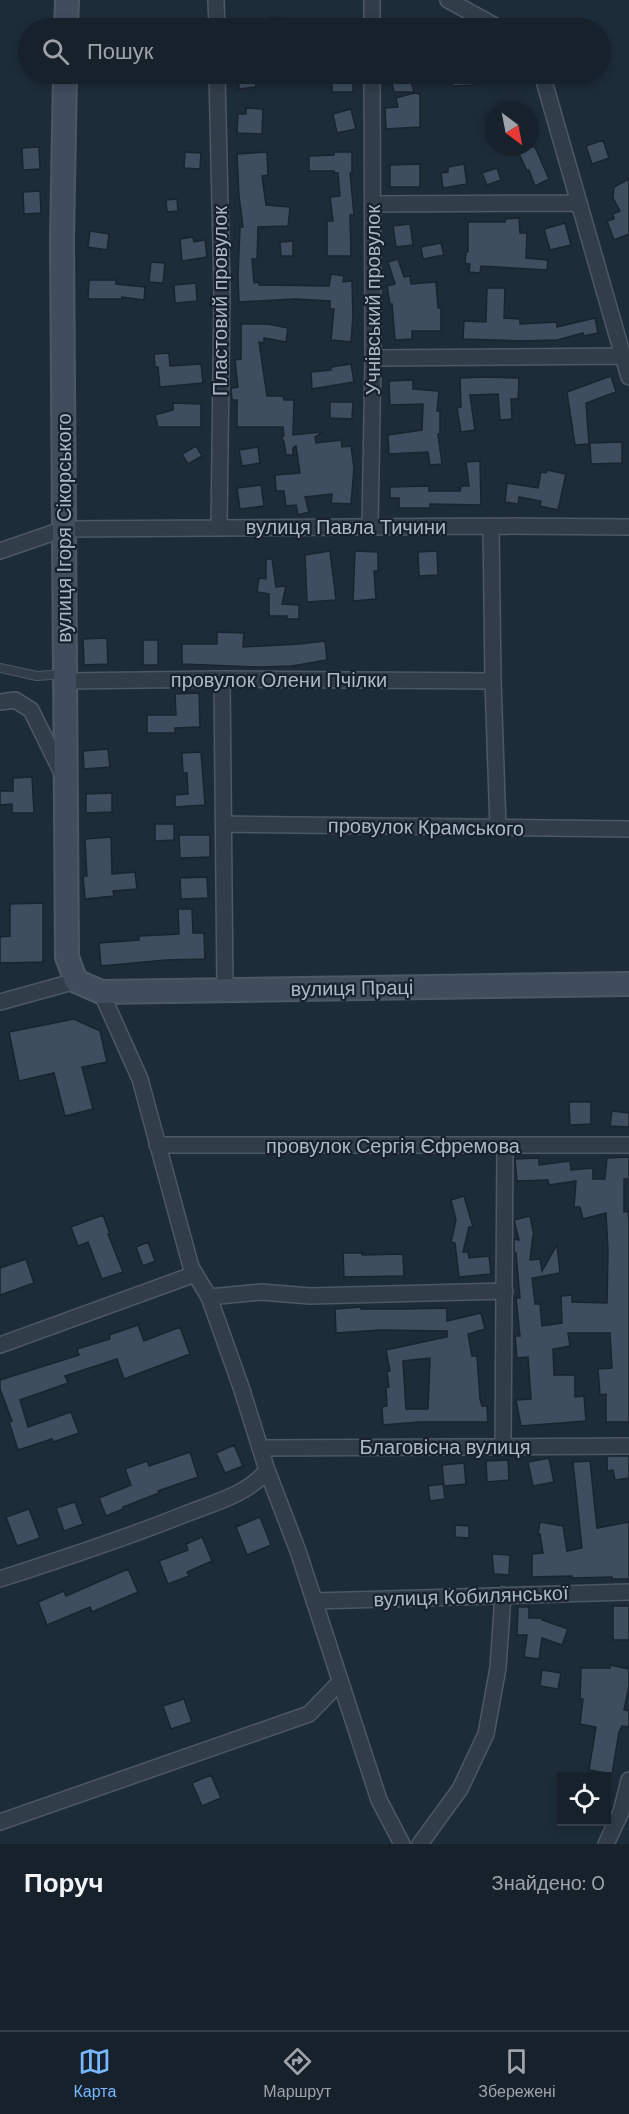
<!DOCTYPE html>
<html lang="uk">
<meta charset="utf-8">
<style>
:root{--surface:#16212b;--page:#1f2933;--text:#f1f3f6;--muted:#9ea3a9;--line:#353e47;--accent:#77b8ff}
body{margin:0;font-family:"DM Sans",sans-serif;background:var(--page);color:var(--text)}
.controls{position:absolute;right:18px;bottom:18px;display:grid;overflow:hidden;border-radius:0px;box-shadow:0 3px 9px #0003}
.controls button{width:54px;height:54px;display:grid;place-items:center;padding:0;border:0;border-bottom:2px solid var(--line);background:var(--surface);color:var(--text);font:30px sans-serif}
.compass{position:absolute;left:485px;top:102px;width:54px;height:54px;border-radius:50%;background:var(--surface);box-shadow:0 3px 9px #0003;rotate:148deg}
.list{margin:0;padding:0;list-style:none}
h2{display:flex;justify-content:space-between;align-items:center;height:78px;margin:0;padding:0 24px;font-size:26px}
h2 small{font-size:20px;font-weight:400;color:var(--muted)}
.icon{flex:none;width:33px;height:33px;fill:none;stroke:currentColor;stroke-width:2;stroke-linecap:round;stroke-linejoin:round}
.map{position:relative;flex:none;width:629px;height:1844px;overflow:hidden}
.search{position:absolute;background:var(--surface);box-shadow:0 3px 9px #0003;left:18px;right:18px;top:18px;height:66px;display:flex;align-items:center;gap:15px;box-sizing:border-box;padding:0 21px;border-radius:33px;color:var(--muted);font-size:22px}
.sheet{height:186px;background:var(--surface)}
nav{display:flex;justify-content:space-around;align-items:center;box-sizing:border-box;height:84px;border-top:2px solid var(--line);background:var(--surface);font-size:16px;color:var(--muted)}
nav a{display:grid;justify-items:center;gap:3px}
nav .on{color:var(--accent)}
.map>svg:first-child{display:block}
</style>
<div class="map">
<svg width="629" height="1844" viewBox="0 0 629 1844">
<rect width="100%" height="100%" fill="#1d2c39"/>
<!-- building -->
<path fill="#3e4e5e" stroke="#19242f" stroke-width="1.5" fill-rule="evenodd" d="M270,17l12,1 -1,10h-12z
M238,74h17l1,13 -17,2z
M332,74h21v18h-21z
M390,74h19l5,18h-20z
M451,74h21l1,11 -21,1z
M414,93l6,1v33l-34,2 -1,-21 13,-1 -2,-9z
M246,108l17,1 -1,25 -25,-1 1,-19h8z
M351,109l5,20 -19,4 -4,-19z
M603,140l6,18 -17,6 -6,-18z
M39,147l1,22 -17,1 -1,-22z
M516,147h19l14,32 -14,7 -6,-16 -2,1z
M185,152l16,1 -1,16 -16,-1z
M267,152l1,23 -6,1 4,29 24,2 -2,19 -30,1 -1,32h-5l2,24 5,-1v3l70,1 2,-12 13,2 -1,6 9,-1 1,35 -2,26 -20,-2 3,-31h-4v-8l-35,-2 -56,3 -1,-26 2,-49h3l-4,-31 -2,-42z
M334,152h18v21h-2l4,42h-4l1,41h-24v-35h6l-3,-24 10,-1 -2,-23h-4v-2h-25v-15l25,-1z
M420,164v23h-30v-22z
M464,164l3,20 -24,4 -2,-15 7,-1v-5z
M497,168l4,12 -14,5 -5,-12z
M629,179v55l-15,6 -7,-19 7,-2 -1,-5 7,-3 -7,-13 1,-11z
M40,191l1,22 -17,1 -1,-22z
M177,199l1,12 -11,1 -1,-12z
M519,218l1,15h7l-1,25 22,2 -1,10 -66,-4 -1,7 -11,-1 1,-8 -5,-1 1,-11h2v-30h37v-3z
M565,223l6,22 -21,5 -6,-21z
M410,224l3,21 -17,2 -3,-21z
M90,231l19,3 -2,16 -19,-3z
M193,237l1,5 11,-2 2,17 -25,4 -2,-22z
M293,241v15h-12l-1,-14z
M441,243l3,12 -21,4 -2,-12z
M398,259l6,18 6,-1 1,8 25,-2 2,26h3v23h-29v8l-17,1 -3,-36h-2l-3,-18 8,-2 -7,-22z
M151,262l14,1 -2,20 -14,-1z
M89,280h27v4l29,3 -1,13 -22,-3v2h-34z
M196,283l1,18 -22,2 -1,-18z
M487,288h18l-1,30 16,1v5l37,-2v5l38,-9 3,15 -14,3 -1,-3 -26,7 -36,1 -58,-2 1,-18 22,1z
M241,324h27l20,4 -2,14 -22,-4v5l-5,-1 8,54h16l1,4h10l-1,35 30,-3 -8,5 1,6 25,-3 1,7 9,-1 3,22 -3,36 -20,-1 1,-9 -27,3 4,15 -11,3 -2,-10 -10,1 -2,-15h-8l-1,-16 25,-2 -4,-27 -3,2v7h-7l-2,-13 -3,-6h3l-1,-9h-46v-27h-5l-1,-12 7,-1 -3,-27 6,-1z
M169,353l1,13 31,-2 2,19 -43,4 -2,-20h-3l-1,-13z
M351,364l3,18 -42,7 -1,-17 20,-2v-3z
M611,376l5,16 -30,11 3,41 -14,1 -8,-53z
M483,377l36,1 -1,21h-7l1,20 -12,1 -2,-26 -28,1 5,35 -14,2 -4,-24 4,-1 -1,-29z
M413,380v9l26,2 -2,20h3v23h-2l4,30 -12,1 -2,-13 -39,2 -1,-19 34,-5 1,-26 -33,1 -1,-24z
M330,402h23l-1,17 -22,-1z
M173,403l28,1v23h-43l-3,-12 18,-5z
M622,442v21l-31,1 -1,-21z
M196,446l6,10 -14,8 -6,-10z
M258,447l2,16 -18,3 -3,-16z
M480,461l1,44 -51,-1v4h-31v-10h-9v-11l39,-1v5h31l1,-5h8l-3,-24z
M547,470l19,4 -8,36 -18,-4 1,-5 -22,-4 -1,7 -13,-2 2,-19 31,5 3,-16 5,1z
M261,485l3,21 -24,3 -3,-21z
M330,551l6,49 -29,2 -2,-47z
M355,551l23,1v19h-4l2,28 -23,2z
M437,551l1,24 -19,1 -1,-24z
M266,559h6l4,28 10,-1 -4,18 17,1v14h-12v-3h-18v-22l-12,-2 2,-14 7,1z
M217,632l27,1 -1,14 56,-3 26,-3 2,19 -35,6 -34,1 -76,-3v-20h35z
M107,638l1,26 -24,1 -1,-26z
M143,640h15v25h-15z
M199,693l1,34 -25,1v5h-28v-18h29l-1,-21z
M108,749l2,18 -26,2 -1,-18z
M201,752l4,53 -30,2v-12l13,-1 -1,-21h-4l-1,-20z
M32,777l2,36h-22v-9l-12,1v-14h13v-13z
M112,793v19l-26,1v-19z
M155,824h19v16l-19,1z
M179,835h31v22l-30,1z
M111,837l1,37 23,-2 2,17 -24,2 1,5 -29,3 -2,-23h4l-2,-37z
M207,877l1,21 -27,1 -1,-21z
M43,903v59l-43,1v-26l10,-1v-32z
M178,909h14l1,24h11l1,26 -39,1 -65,6 -2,-23 40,-3v-4l40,-2z
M74,1019l26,12 7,31 -25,5 11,42 -28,7 -11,-43 -35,8 -10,-49z
M569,1102h22v22l-21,1z
M612,1111l17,2v14l-19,-1z
M629,1157v22h-5v33l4,-1 1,10v201h-23v-28l-6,1 -2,-26 14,-1 -2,-35h-42l2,13 -17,3 1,26h21v22l9,-1 2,25 -65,5 -5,-26 15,-1 -3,-42 -11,1 -2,-22h5l-4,-38h4l-4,-45h-2v-14l5,1 -5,-20 16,-4 4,19h-1l-3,25 10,-1 2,12 15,-26 3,28 -28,5 3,26h5l2,22 20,-3 -1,-27 11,-1v7l35,1 1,-52 -2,-38 -23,6 -3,-12h-6l2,-26 -27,4 -1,-5 -31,1 -2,-22 24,-1v7l31,-4 1,9 22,-2v11h12l2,-21z
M464,1196l9,31h-4l-6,25h5l1,6 20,-2 2,18 -32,3 -4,-34 -4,-1 5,-22 -5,-20z
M103,1215l7,19h-2l15,38 -21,7 -14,-37 -10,4 -7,-19z
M148,1242l7,19 -12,5 -7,-19z
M343,1253h19v2l41,-1 1,22 -60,1z
M26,1259l8,24 -34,12v-27z
M361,1307v2h42l44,-1v13l34,-8 4,16 -17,5 4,22h5l3,43 2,7h5l1,16h-69l-36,3 -1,-18 5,-1 -1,-19h3l-2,-16h3l-4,-21 61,-13v-6l-67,-1 -44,3 -1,-24zM430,1358l-2,51h-22l-3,-48z
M138,1325l6,16 36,-14 10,27 -66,25 -7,-20 -52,17 3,7 -48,17 8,27 43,-15 8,21 -26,9 -1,-3 -34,11 -9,-28 3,-1 -12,-32v-9l79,-25 -2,-6 33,-10 -1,-4z
M234,1445l9,21 -18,7 -9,-20z
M190,1452l8,25 -40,14 1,2 -36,14v2l-17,7 -7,-18 32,-13 -6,-16 22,-8 2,5z
M607,1456h22v22l-14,2 -2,-10 -6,1z
M549,1458l5,24 -21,4 -5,-24z
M508,1460l1,20 -22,2 -1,-21z
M590,1461l7,67 32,-6v57h-17v-2l-40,1v-2l-40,1v-23l11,-1 -3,-19h-2l2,-12 23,4 4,25 15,-3 -9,-86z
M464,1463l2,21 -22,2 -2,-21z
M443,1484l2,15 -15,2 -2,-15z
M75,1502l8,22 -19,7 -8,-23z
M29,1509l11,29 -23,8 -11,-29z
M260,1517l11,28 -24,10 -11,-28z
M455,1525l14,1v12l-14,-1z
M202,1537l10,24 -25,11 2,4 -21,8 -9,-23 29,-11 -2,-6z
M492,1554l18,1 -1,20 -15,-1z
M128,1569l10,23 -46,20 -2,-5 -43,18 -9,-23 26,-11 2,5z
M613,1606h16v34h-16z
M518,1607h11v11h13v2l26,9 -6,16 -20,-7 -3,21 -15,-2 3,-22h-10z
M610,1665l19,4v17l-5,24 5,1v16l-7,-1 -3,6 -7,42 -23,-4 7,-43 -16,-3 3,-25h-3l1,-31h29z
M542,1670l19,3 -3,16 -18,-3z
M184,1699l8,23 -21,7 -8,-23z
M211,1775l10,23 -19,8 -10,-23z"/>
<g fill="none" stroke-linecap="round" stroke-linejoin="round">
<!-- service casing -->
<g stroke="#4c5864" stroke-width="10">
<path id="service" d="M0,668l37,8 27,-2"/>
</g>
<!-- minor casing -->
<g stroke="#4c5864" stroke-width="18">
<path id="minor" d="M216,0l1,28
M372,0v28
M448,0l51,28
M217,74l5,218 -3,236
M542,74l87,303
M373,204l206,-1
M373,358l250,-2
M491,526l2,155 5,147
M370,527l3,-169 -1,-284
M0,551l64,-22 427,-3 138,1
M222,679l3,311
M65,681l157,-2 271,2
M0,702l15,-2 16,10 32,65
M223,824l406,5
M101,992l39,87 51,188 18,30 32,90 26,83 31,81 81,249 23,44
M0,1002l76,-21
M157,1145h472
M209,1297l52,-5 49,4 195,-5
M0,1345l195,-71
M503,1447l2,-301
M260,1448l369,-2
M0,1579c62,-20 123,-40 183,-64 29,-12 65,-20 84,-45
M314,1601l315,-9
M0,1822l309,-108 31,-32
M420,1844l40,-55 26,-55 12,-66 5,-73
M606,1844l15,-32 8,-32"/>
</g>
<!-- secondary casing -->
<g stroke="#4c5864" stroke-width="26">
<path id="secondary" d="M66,28l1,-28
M65,74l-3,166 5,717 9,24 25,11 528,-8"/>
</g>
<!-- service -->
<use href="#service" stroke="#313d49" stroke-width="8"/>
<!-- minor -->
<use href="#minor" stroke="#313d49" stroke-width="15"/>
<!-- secondary -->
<use href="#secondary" stroke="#3f4d5d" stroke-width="22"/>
</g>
<g text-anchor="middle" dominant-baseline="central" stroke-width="4.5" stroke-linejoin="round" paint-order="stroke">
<!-- street labels -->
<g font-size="20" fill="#abb8c6" stroke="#17222d">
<text transform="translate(373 300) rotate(-90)">Учнівський провулок</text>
<text transform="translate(220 301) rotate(-90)">Пластовий провулок</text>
<text x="346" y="527">вулиця Павла Тичини</text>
<text transform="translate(64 528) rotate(-90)">вулиця Ігоря Сікорського</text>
<text x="279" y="680">провулок Олени Пчілки</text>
<text transform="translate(426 827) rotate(1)">провулок Крамського</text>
<text transform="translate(352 988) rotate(-1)">вулиця Праці</text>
<text x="393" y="1146">провулок Сергія Єфремова</text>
<text x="445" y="1447">Благовісна вулиця</text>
<text transform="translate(471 1596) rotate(-2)">вулиця Кобилянської</text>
</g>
</g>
</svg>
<div class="controls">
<button><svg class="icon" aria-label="locate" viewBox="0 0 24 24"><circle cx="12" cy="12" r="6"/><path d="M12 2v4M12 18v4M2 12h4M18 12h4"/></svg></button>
</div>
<svg class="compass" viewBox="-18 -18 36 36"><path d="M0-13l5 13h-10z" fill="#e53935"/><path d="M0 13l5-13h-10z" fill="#9ea3a9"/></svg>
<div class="search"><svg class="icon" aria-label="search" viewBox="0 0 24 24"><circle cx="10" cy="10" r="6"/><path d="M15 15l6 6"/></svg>Пошук</div>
</div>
<section class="sheet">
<h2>Поруч<small>Знайдено: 0</small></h2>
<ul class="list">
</ul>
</section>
<nav>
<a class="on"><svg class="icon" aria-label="map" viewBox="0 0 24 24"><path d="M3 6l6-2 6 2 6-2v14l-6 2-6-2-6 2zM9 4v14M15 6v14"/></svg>Карта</a>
<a><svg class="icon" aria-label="directions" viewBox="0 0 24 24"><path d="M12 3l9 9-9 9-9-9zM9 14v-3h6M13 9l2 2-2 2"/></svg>Маршрут</a>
<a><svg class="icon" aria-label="saved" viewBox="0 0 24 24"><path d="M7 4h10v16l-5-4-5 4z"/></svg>Збережені</a>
</nav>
